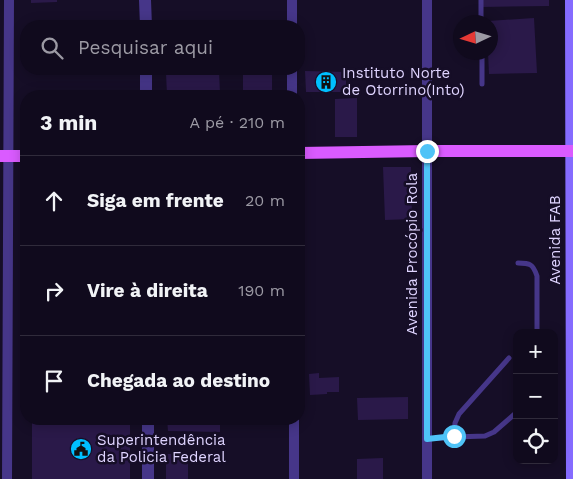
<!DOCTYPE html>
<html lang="pt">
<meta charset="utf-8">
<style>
:root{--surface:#100a1d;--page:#191326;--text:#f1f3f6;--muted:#9c9aa4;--line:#302b3b}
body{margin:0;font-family:"Work Sans",sans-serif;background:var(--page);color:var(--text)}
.controls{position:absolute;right:15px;bottom:15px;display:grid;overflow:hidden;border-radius:10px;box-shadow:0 2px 12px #0003}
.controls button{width:45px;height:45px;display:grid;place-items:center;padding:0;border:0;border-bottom:1px solid var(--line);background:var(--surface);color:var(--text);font:25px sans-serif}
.compass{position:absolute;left:453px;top:15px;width:45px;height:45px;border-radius:50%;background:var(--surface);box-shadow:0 2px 12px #0003;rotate:266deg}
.stop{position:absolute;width:15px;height:15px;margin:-11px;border:4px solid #4fc3f7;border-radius:50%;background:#fff}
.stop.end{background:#4fc3f7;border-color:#fff;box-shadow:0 1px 5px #0008}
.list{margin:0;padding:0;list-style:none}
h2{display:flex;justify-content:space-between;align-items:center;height:65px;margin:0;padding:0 20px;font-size:21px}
h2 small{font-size:16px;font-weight:400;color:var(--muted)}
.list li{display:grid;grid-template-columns:32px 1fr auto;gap:15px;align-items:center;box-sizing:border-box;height:90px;padding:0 20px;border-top:1px solid var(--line)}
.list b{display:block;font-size:19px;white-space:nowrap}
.list em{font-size:16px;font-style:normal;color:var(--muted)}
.icon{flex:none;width:28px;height:28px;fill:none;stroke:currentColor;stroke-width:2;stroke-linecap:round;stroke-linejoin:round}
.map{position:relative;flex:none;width:573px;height:479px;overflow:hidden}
.search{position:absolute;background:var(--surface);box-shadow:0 2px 12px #0003;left:20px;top:20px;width:285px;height:55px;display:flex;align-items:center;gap:12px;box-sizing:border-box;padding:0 18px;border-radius:20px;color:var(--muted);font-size:19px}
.panel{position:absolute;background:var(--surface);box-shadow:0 2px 12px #0003;left:20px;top:90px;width:285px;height:335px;border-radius:20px}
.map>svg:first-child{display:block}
</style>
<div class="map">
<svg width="573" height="479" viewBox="0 0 573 479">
<rect width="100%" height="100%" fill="#160e27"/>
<!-- building -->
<path fill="#2a1949" d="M31,0h26v2l-26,1z
M481,0h68v6l-68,1z
M534,18l3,55 -48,1 -1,-22h2v-30h-2v-1z
M243,69h29v27h-29z
M219,71l1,22 -53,2 -1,-22z
M305,71l41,1v20h-40z
M357,98v39h-22v-38z
M383,167h28l1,52 -27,1z
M319,373v5l20,-1v15h-12v2l-17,1 -1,-21z
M408,397v22l-50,1 -1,-22z
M32,419h98v60h-98z
M167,419h53v13l-52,-1z
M166,454h22v25h-22z
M383,458v21h-26v-20z"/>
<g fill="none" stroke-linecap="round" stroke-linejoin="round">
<!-- service -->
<path stroke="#463689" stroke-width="5" d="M481,0v22
M482,52v32
M518,263c12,0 15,1 19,13v57
M454,437l1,-14 4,-9 50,-56
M427,439l27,-2 31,-1 9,-4 23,-20"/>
<!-- minor -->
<path stroke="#463689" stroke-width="10" d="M292,0v26
M427,0v479
M292,69v27
M294,419v60
M7,479l2,-479"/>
<!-- tertiary -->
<path stroke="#463689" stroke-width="12" d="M145,0l1,26
M146,69v27
M148,419v60"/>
<!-- secondary -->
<path stroke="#856bff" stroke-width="12" d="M571,0l1,479"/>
<!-- primary -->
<path stroke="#da5bff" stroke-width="12" d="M299,153l128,-2h146
M0,156h26"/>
</g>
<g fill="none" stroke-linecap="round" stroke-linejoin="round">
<!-- route -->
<path stroke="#4fc3f7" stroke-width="6" d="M427,151v288l27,-3"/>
</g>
<!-- icons -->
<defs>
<g id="building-disc" transform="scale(1.125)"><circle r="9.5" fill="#00bfff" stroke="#160e27"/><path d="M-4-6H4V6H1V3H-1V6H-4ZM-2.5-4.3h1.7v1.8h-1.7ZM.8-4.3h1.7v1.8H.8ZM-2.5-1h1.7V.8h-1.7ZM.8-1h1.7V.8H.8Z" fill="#111"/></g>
<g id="civic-disc" transform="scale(1.125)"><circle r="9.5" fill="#00bfff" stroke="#160e27"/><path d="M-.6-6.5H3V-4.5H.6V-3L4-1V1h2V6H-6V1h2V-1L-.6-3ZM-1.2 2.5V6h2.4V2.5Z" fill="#111"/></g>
</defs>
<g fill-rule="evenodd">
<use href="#building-disc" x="326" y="82"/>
<use href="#civic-disc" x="81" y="449"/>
</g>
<g text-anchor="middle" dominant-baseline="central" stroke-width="5" stroke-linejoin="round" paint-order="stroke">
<!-- poi labels -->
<g font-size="15" fill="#dfd4ff" stroke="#160e27" text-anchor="start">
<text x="342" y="73">Instituto Norte<tspan x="342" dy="17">de Otorrino(Into)</tspan></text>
<text x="97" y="440">Superintendência<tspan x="97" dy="17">da Policia Federal</tspan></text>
</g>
<!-- street labels -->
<g font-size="15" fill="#dfd4ff" stroke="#160e27">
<text transform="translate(555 240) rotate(-90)">Avenida FAB</text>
<text transform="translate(412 254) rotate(-90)">Avenida Procópio Rola</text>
</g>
</g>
</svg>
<div class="controls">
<button>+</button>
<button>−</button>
<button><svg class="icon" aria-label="locate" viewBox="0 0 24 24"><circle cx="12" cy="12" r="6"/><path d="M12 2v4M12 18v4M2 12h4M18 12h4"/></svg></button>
</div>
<svg class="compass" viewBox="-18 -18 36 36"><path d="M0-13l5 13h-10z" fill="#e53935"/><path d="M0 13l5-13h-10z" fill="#9c9aa4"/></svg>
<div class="stop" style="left:454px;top:436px"></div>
<div class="stop end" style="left:427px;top:151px"></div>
<div class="search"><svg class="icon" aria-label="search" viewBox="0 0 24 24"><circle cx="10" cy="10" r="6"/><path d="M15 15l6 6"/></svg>Pesquisar aqui</div>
<section class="panel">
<h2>3 min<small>A pé · 210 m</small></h2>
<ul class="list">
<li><svg class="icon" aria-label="ahead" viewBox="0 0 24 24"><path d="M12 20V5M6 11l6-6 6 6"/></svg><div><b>Siga em frente</b></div><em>20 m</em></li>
<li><svg class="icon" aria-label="right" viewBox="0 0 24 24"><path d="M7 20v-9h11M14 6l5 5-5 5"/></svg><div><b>Vire à direita</b></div><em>190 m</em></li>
<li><svg class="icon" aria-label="arrive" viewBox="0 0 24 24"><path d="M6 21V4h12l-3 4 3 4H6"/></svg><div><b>Chegada ao destino</b></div></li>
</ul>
</section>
</div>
